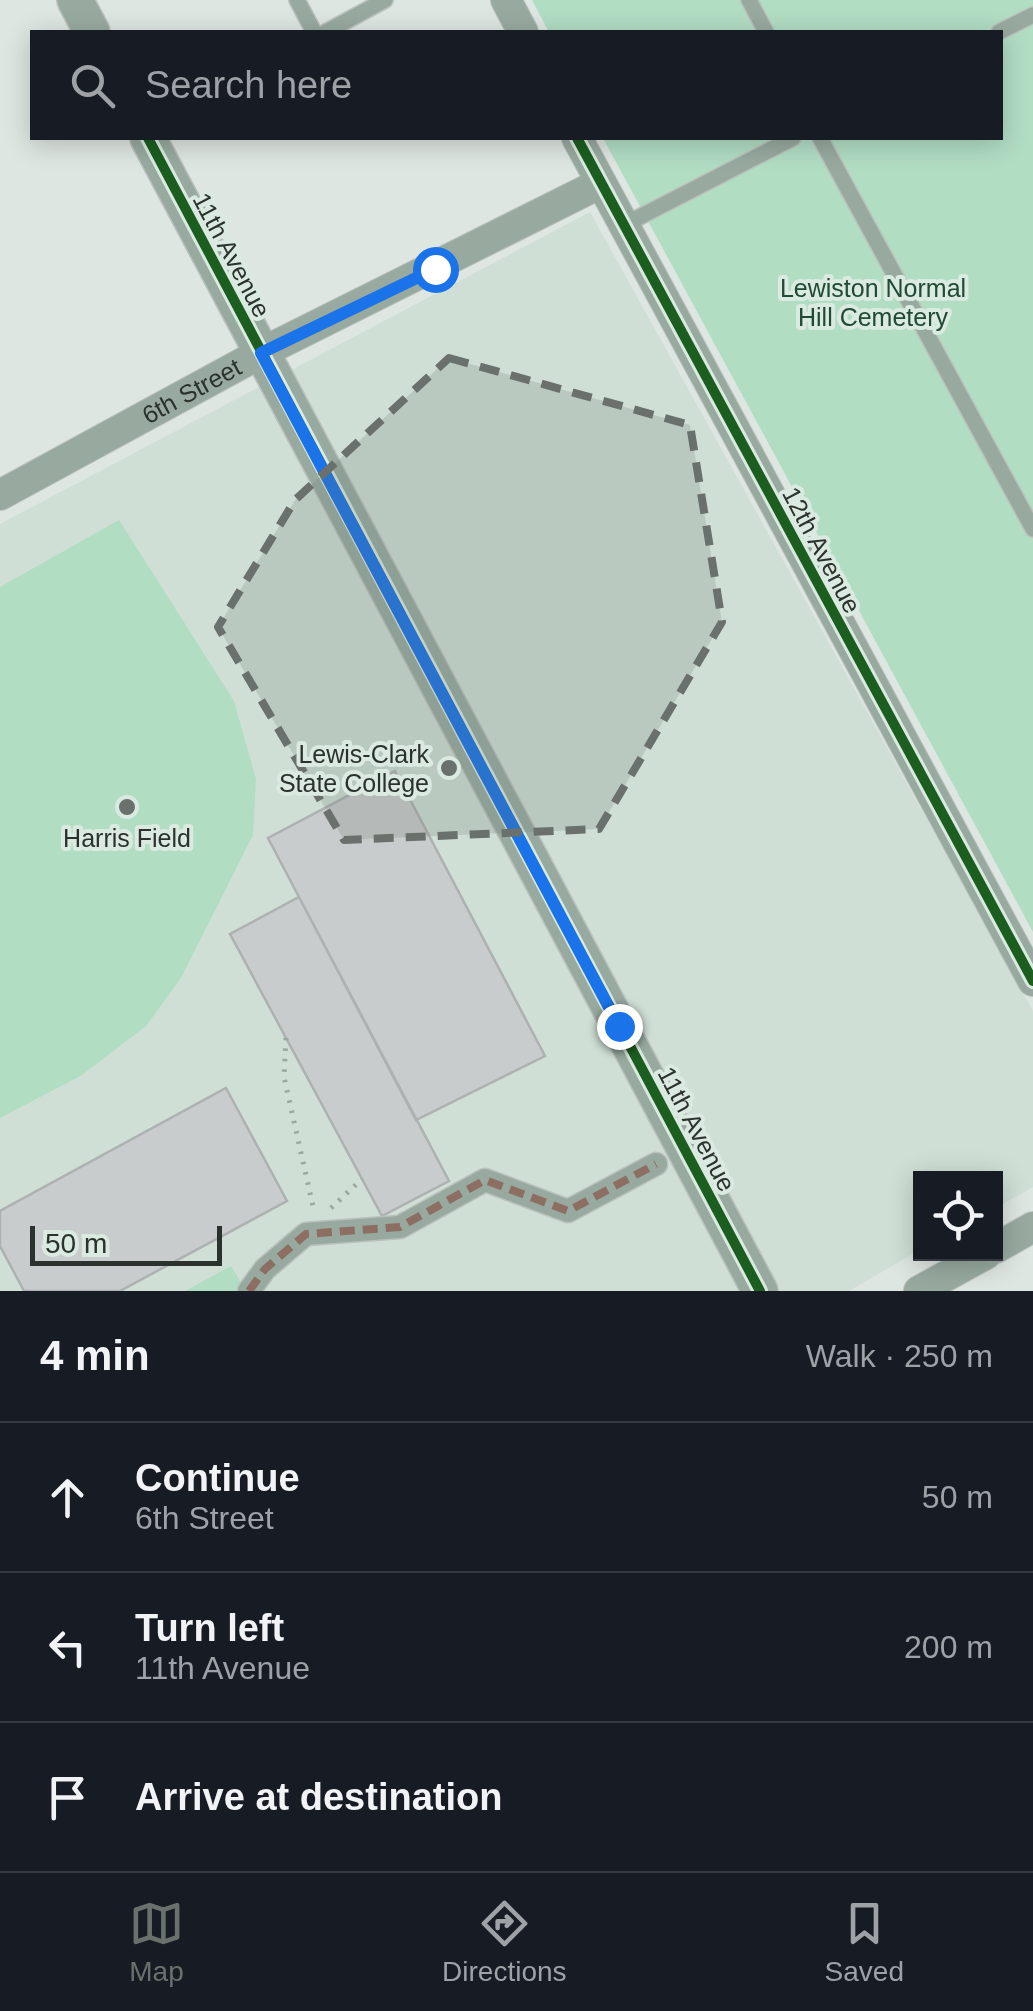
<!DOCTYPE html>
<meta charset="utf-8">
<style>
:root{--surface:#171b24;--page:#20242c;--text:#f1f3f6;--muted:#9ea1a6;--line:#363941;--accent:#6a716d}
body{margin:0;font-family:Arial,sans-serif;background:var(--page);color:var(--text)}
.controls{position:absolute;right:30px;bottom:30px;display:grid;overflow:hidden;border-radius:0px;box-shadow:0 5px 25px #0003}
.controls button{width:90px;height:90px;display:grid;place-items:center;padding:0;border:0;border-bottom:2px solid var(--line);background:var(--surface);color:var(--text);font:50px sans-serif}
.scale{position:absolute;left:30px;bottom:25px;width:192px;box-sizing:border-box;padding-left:10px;border:5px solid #2b322e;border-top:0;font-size:28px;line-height:35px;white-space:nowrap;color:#2b322e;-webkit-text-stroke:8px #daeae0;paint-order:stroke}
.stop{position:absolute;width:30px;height:30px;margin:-22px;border:8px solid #1a73e8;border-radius:50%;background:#fff}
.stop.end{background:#1a73e8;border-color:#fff;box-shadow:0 2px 10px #0008}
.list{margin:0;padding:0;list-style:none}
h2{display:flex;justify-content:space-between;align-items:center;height:130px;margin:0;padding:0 40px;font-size:42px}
h2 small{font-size:32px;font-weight:400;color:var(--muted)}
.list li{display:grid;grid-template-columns:65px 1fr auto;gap:30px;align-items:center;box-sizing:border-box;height:150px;padding:0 40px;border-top:2px solid var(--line)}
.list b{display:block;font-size:38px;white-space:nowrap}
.list p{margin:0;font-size:32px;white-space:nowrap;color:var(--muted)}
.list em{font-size:32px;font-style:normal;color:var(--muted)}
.icon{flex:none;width:55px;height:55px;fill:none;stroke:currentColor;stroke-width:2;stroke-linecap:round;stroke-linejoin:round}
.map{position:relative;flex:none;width:1033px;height:1291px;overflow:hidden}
.search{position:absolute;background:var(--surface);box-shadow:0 5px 25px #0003;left:30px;right:30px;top:30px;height:110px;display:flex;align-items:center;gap:25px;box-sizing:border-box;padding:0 35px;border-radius:0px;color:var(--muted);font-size:38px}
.sheet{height:580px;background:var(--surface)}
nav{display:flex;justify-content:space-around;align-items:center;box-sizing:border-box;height:140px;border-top:2px solid var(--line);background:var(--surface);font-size:28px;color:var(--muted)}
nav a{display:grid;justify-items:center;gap:5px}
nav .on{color:var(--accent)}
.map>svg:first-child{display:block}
</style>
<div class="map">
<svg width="1033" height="1291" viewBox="0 0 1033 1291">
<rect width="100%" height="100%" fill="#dee6e1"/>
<!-- built -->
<path fill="#cfdfd5" d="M590,212l443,799v176l-37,21v-30h-76v72l-71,41h-849v-767z"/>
<!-- green -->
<path fill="#b1ddc3" d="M532,0h501v932l-430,-794h397v-106h-451z
M119,520l115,181 22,78 -3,56 -72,143 -35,48 -64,49 -82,43v-531z
M231,1266l15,25h-61z"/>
<!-- building -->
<path fill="#c9cccc" stroke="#aeb1b1" stroke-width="2.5" d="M395,771l150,285 -129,64 -148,-282z
M299,897l150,284 -67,35 -152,-282z
M226,1088l61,113 -167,90h-96l-24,-45v-35z"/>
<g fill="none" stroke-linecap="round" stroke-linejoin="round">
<!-- service casing -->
<g stroke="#bbc1bd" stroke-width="18">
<path id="service" d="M297,0l17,32
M749,0l17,32
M326,32l59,-32
M999,32l34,-17
M820,138l213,391
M624,225l169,-87"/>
</g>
<!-- pedestrian casing -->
<g stroke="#bbc1bd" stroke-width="25">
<path id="pedestrian" d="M249,1291l16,-22 41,-35 94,-7 85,-47 83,31 88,-47"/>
</g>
<!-- minor casing -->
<g stroke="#bbc1bd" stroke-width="32">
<g id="minor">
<path d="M506,0l17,32"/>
<path d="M577,138l456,843"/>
<path id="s1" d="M0,495l261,-142 340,-170"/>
<path d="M996,1248l37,-21"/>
<path d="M919,1291l67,-37"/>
</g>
</g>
<!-- tertiary casing -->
<g stroke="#bbc1bd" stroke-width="38">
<path id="tertiary" d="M75,0l17,32
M148,138l612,1153"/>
</g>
<!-- path -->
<path stroke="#9aa8a0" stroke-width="5" stroke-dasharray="2.5 8" stroke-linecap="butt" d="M286,1038l-2,39 30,134
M331,1208l31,-29"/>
<!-- service -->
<use href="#service" stroke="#98aaa0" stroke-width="15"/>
<!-- pedestrian -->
<use href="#pedestrian" stroke="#98aaa0" stroke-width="22"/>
<!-- minor -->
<use href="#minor" stroke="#98aaa0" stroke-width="30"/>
<!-- tertiary -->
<use href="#tertiary" stroke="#98aaa0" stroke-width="35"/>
<!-- quiet -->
<path stroke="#8d6e63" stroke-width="8" stroke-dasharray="15 8" stroke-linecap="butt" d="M249,1291l16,-22 41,-35 94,-7 85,-47 83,31 88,-47"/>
<!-- cycleway casing -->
<g stroke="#daeae0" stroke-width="16">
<path id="cycleway" d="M148,138l612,1153
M577,138l456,843"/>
</g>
<!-- cycleway -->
<use href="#cycleway" stroke="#1b5e20" stroke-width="10"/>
</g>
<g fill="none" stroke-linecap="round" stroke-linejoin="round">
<!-- route -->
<path stroke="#1a73e8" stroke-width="12" d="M435,269l-174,84 358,673"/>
</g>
<!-- marked area -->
<path fill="#6a716d" fill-opacity="0.2" stroke="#6a716d" stroke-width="8" stroke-dasharray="20 12" stroke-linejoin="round" d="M449,358l241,67 32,197 -123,207 -255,11 -126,-213 77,-127z"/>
<!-- markers -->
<g fill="#6a716d" stroke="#daeae0" stroke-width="4">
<circle cx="449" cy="768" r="10"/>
<circle cx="127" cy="807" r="10"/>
</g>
<g text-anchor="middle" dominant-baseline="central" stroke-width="8" stroke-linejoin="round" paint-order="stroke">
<!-- street labels -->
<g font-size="25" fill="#2b322e" stroke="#daeae0">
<text transform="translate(232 255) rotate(62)">11th Avenue</text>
<text stroke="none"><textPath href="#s1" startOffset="218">6th Street</textPath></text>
<text transform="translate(822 550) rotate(62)">12th Avenue</text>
<text transform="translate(697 1129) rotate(62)">11th Avenue</text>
</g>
<!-- park labels -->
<g font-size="25" fill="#1f4a33" stroke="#daeae0">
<text x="873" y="288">Lewiston Normal<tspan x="873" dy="29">Hill Cemetery</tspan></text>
</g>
<!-- poi labels -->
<g font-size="25" fill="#2b322e" stroke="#daeae0" text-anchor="end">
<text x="429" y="754">Lewis-Clark<tspan x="429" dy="29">State College</tspan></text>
<text x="127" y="838" text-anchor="middle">Harris Field</text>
</g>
</g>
</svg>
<div class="controls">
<button><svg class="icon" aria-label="locate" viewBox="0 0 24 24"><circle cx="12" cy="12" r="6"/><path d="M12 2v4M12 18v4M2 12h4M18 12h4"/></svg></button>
</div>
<div class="scale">50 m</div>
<div class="stop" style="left:435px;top:269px"></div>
<div class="stop end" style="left:619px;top:1026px"></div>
<div class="search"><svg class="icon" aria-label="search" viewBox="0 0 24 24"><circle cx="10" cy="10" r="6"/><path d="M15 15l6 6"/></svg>Search here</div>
</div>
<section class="sheet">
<h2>4 min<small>Walk · 250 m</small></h2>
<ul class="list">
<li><svg class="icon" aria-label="ahead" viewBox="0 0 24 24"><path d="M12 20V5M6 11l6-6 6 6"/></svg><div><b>Continue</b><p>6th Street</p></div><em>50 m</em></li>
<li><svg class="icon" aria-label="left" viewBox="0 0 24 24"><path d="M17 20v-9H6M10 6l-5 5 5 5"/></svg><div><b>Turn left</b><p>11th Avenue</p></div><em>200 m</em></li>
<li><svg class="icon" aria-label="arrive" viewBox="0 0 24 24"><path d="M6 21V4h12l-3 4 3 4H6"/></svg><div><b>Arrive at destination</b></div></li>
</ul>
</section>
<nav>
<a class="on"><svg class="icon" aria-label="map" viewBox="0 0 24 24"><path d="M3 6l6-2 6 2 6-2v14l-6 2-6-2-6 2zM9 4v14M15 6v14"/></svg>Map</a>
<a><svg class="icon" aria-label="directions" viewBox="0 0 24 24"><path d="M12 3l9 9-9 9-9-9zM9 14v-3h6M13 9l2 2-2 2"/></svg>Directions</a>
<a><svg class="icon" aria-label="saved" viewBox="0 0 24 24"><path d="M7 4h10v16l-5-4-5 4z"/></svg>Saved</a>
</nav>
